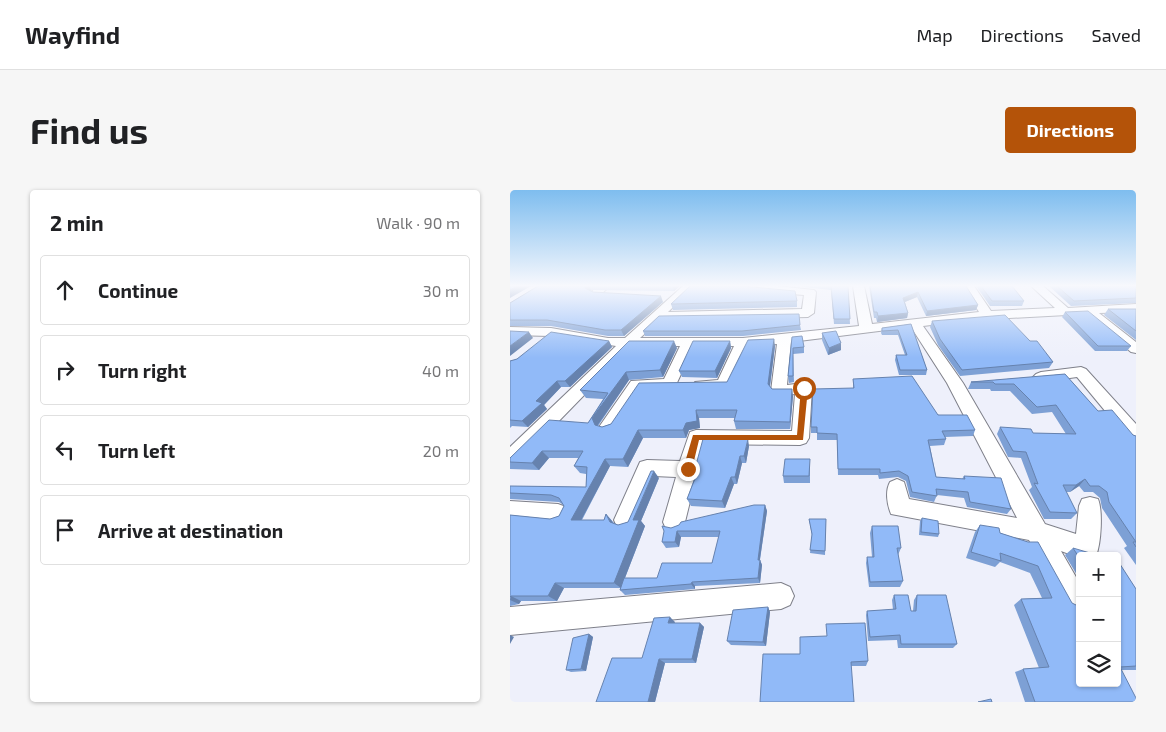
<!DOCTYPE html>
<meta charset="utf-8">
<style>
:root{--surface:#fff;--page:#f6f6f6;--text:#202124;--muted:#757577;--line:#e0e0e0;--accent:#b45309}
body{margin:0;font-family:"Exo 2",sans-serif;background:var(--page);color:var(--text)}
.controls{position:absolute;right:15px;bottom:15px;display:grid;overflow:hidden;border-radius:5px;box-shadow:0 1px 4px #0004}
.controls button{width:45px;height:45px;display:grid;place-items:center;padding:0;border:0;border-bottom:1px solid var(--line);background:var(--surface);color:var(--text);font:25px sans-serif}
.stop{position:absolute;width:15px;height:15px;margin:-11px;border:4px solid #b45309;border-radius:50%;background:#fff}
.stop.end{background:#b45309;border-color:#fff;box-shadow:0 1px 5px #0008}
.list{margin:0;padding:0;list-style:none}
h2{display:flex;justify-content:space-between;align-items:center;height:65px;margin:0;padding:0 20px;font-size:21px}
h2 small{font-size:16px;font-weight:400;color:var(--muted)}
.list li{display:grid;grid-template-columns:32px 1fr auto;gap:15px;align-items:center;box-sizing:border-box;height:70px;margin:0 10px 10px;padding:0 10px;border:1px solid var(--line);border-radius:5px}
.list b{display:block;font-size:19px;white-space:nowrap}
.list em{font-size:16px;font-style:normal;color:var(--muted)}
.icon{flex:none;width:28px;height:28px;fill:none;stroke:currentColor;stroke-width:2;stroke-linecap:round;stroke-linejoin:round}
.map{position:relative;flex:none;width:626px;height:512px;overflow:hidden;border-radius:5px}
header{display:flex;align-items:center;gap:30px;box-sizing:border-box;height:70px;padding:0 25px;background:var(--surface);border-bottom:1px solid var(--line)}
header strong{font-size:24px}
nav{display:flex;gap:28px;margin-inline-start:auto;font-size:18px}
.intro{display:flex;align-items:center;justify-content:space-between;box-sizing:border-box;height:120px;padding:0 30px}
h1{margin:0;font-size:35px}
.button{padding:12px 22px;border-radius:5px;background:var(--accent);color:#fff;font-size:18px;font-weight:700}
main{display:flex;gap:30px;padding:0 30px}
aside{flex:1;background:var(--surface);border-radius:5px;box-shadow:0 1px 4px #0004}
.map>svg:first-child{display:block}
</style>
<header>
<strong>Wayfind</strong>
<nav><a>Map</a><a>Directions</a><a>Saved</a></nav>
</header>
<div class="intro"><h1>Find us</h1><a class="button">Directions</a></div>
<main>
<aside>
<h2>2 min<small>Walk · 90 m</small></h2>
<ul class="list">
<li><svg class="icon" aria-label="ahead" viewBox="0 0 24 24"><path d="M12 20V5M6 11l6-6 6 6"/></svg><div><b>Continue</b></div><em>30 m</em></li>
<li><svg class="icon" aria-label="right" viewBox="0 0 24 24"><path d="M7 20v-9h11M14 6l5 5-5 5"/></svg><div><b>Turn right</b></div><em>40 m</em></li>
<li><svg class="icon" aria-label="left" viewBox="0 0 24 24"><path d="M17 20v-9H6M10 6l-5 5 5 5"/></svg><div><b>Turn left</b></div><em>20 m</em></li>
<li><svg class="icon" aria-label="arrive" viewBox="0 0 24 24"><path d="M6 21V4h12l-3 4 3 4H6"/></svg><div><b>Arrive at destination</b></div></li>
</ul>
</aside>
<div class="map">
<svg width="626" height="512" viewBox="0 0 626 512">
<rect width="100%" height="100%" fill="#eef0fb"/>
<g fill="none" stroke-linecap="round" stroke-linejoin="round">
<!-- street casing -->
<g stroke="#7f808a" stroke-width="2">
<path id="street" d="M88,96h12l-10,9h-8l-2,-2z
M173,96h12l-27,26 134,-3 2,-14 -76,-6 -5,-3h54l37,4 2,2 -2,21 -6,4 -148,3 -20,18h103l116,-12 -6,-40h11l8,38 107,-12 -16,-26h11l17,25 64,-3 -24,-22h12l25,22 68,-4v8l-37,1 37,29v11l-5,-1 -46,-38 -112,6 -50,6 40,57 82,141 31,10 3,-28 3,-7 8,-2 8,2c5,12 3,45 -2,57h-16v2l-19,-7 19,33v26l-6,2 -9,-4 -36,-68 -138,-26c-4,-10 -6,-23 -1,-32l7,-3 7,3 5,17 108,19 -70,-135 -36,-56 -120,15 -4,43 17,-2 6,1 2,4 -3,50 -3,5 -6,2 -96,-1 -19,78 -3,7 -8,3 -8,-3 -3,-7 13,-45 -22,-1 -21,51 -8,3 -8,-3 -3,-7 26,-58 7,-2 33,1 10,-29 6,-2 96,1 3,-37 -16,2 -6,-1 -2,-4 6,-47 -29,2 -17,39 -2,3c-11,3 -23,3 -34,0l-2,-3 2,-3 23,-2 16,-34h-40l-19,41 -33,2 -28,42 -6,2 -6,-2 -3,-4 32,-46 33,-2 16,-33h-48l-115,118 -7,2v-19l106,-101 -65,-10 -41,-1v-8l41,1 57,10h17z
M571,177l5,2 50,55v19l-6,-2 -53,-64 -36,5 -5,-2 -3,-3 3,-3 5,-2z
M0,311l48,3 8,3 3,7 -3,7 -8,3 -48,-5z
M271,393l9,4 4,9 -4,9 -9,4 -271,26v-28z"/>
</g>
<!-- street -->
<use href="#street" fill="#fff" fill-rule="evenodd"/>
</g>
<!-- wall -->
<path fill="#7da0d5" d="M28,96h142l-6,5 -83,-1h-1l3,2 70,10 -39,34h-16l-57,-10h-41v-23z
M294,96h44l2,38h-16l-3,-34 -27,-3z
M359,96h97l12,19 -2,5 -50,6 -9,-19 -12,5 3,11 -1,5 -30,4 -1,-4h-2z
M466,96h36l12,15 -2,5h-32z
M539,96h87v17l-65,3z
M287,111v6l-124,3 -2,-6z
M598,119h28v31l-32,-25z
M555,122l66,34 -4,5h-32l-33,-34z
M422,131l98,20 23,21 -4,6 -89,8 -22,-31 -8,-18z
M401,134l16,46 -1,5h-27l-4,-15 1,-5h9l-7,-20h-16l-1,-2 1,-5z
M290,135l1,5 -58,6h-98l-2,-5z
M312,143l19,17 -13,5 -6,-15z
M282,147l12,10v6l-11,1 1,28 -5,1 -1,-7z
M99,151l3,6 -42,40h-9l-17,18 3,4 -19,18 -16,-1 -2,2v-67z
M220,151l1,7 -14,30 -35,-1 -3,-6z
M265,156l-5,41 2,2 21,7 -3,33h-54l-2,-8 1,-3h-36l1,10 -11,2 -3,8h-43l-15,29 -18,-1 -28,54h22l2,-6 8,9 4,2 10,-3 31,-44 -18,43 4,5 -20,52h32l55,-15 7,-26h-38l-2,10 -13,1 -4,-6 9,-14 94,-23 2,6 -7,49 2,5 -2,18 -65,3v3l-70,6 -5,-5v-2h-56l-7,13h-36l-2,3 -9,2v-91l40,4 9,-3 5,-10 -2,-2 -3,-2 -49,-3v-13l76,1v-13l-6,-1 -6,-7 4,-8h-29l-10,12 -29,-1v-11l78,-35 15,-24 -17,-1 -6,-8 97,-42 -14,29 -34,3 -31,46 4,1 125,-45z
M555,184l33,37 35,24 3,1v129l-12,-17 3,-2 -25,-38 -2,-10 -7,-6h-9l-5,-6 -9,6h-4l11,21 -6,6h-27l-15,-29 3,-3 -11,-29 -13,-1 -11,-23 3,-7 33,6 33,1 -14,-22 -20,2 -22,-23h-19l-1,-2h-22l3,-7z
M343,189l122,51 -2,6 -28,1 1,2 -2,6 -14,1 6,31 26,2 2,-3 47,33 -4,5 -40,-7 -3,-9 -27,-3 -3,7 -24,-5 -4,-16 -8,-4 -19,2 -1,-4h-40l-1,-35h-20v-7h-6v-6l42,-39z
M239,256l-3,17h-4l-5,21h-3l-9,24 -34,-2 -4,-7 7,-20 -1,-3z
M300,277v16h-26l-1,-7z
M412,328l17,16 -1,3 -19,-2 1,-14z
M299,329h17l-1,36 -15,-2 2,-17z
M470,335l20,8 28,9h10l42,141 37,-122 19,28v81h-15l15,32h-111l-10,-30 8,-3 16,-1 -25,-63 7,-6 21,-1 -12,-25 -30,-11 -5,5 -29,-9 9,-26z
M362,336l29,22 -3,7 5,26 -3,6h-31l-3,-24 1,-6h5l-2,-24z
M563,358l7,8v24l-15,-25z
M384,405l17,16h2l1,-11 3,-5 40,49 -4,4h-55l-1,-8 -29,1 -2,-26 1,-4 26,-1 -1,-10z
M258,417l2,5 -4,34 -35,-1 -4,-4z
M165,432v1h25l4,4 -8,36h-31l-10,39h-59l46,-44z
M79,444l4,3 -7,34 -15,1 -5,-2z
M290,464l68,7 -2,5h-14z"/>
<!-- shaded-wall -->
<path fill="#6682ae" d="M7,96h14l-21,12v-8z
M76,96h3l2,4 -3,3 -3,-5z
M163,96h7l-6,5z
M408,102l-1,5 -15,6 1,-5z
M151,106l2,6 -39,34 -3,-6z
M468,115l-2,5 -50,6 1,-5z
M398,123l-1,5 -30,4 1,-6z
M19,142l4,6 -23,18v-10z
M264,149l1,7 -6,46 -1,-8z
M99,151l3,6 -42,40 -5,-6z
M164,151l3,7 -14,29 -3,-7z
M220,151l1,7 -14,30 -2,-7z
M331,153v7l-13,5 1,-7z
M116,182l3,8 -32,46 -2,-1 -3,-7z
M47,191l4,6 -17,18 3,4 -19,18 -6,-6 14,-20z
M282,199l1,7 -3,33v-7z
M186,220l3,8 1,10 -11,2 -3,8 -3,-8 3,-7z
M128,240l5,8 -15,29 -5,-8z
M238,249l1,7 -3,17 -2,-7z
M32,261l7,7 -10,12 -7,-7z
M230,266l2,7 -5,21 -2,-7z
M95,269l5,7 -32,60 -7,-6z
M144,281l5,7 -18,43 4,5 -24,62 -7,-5 19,-63z
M221,287l3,7 -9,24 -3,-7z
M575,289l-6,7 -9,6 6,-7z
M255,315l2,6 -8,54 -1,-5z
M96,324l6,7 4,8 -6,-7z
M167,341l4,6 -2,10 -4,-5z
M250,370l2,5 -2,18 -2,-5z
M182,392l3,4v3l-4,-5z
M45,393l9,5 -7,13 -9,-5z
M1,406l10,5 -2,3 -9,-4z
M258,417l2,5 -4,34 -3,-4z
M160,427l5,5 -2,5 -5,-4z
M190,433l4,4 -8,36 -4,-4z
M79,444l4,3 -7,34 -5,-2z
M0,445l4,2 -4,7z
M149,469l6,4 -10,39h-7z"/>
<!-- building -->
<path fill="#91baf8" stroke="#6682ae" d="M0,96h7l-7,4z
M28,96h48l-1,2 8,4 68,4 -40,34h-16l-58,-10h-37v-17z
M180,96h52l53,5 2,10 -126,3z
M321,96h17l2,33h-16z
M360,96h96l12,19 -51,6 -9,-19 -15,6 5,15 -30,3 -1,-4h-3z
M471,96h31l12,15h-32z
M547,96h79v12l-62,3z
M598,119h28v22z
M578,121l43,35h-33l-33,-34z
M289,124l1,11 -58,6h-99l16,-15z
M495,125l25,26h7l16,21 -91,8 -22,-31 -8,-18z
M401,134l16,46h-27l-4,-15h11l-9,-25 -16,1v-3z
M0,141l19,1 -19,14z
M326,141l5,12 -12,5 -7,-15z
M41,142l58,9 -44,40h-8l-21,20 6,2 -20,18 -12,-1v-59l7,-2z
M292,146l2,11 -11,1v28h-5l4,-39z
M264,149l-6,45 4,5h20l-2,33 -56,-1 3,-11h-41l1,11 -11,2 -3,7h-45l-15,29h-18l-34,61h33l2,-6 4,8 8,3 10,-3 23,-51h3l-21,49h6l-25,63h-59l-7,13h-37l-1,1v-82l40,4 9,-3 5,-10 -5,-8 -8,-3 -41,-2v-7l76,1 1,-20 -13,-1 9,-15h-41l-10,12 -22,-1v-4l39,-38 39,3 20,-30 -28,-3 49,-49h45l-14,29 -34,2 -34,46 3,7 7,2 9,-3 28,-41 88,-1 21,-42z
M183,151h37l-15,30h-36z
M555,184l33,37 14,-1 21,25 3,1v106l-27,-40 -2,-10 -8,-6h-9l-5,-7 -9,6h-13l14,28 -27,-1 -16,-29 4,1 -12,-32 -13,-1 -13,-24 31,2 2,4 43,1 -20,-29 -19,2 -23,-23h-19l-2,-2h-22z
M402,186l26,39h29l8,15 -33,1 4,8 -18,1 8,37 29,2 -1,-3 37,2 10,31 -41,-7 -2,-10 -32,-3 1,7 -25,-4 -4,-16 -9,-5 -19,2v-4h-42l-1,-35 -20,-1v-6h-6l2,-38 41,-1 -1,-9z
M193,249h45l-4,17h-4l-5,21h-4l-9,24 -35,-2 9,-23h-3z
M275,269h25l-1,17h-26z
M244,315h11l-7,55h2l-2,18 -66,4 -1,2 -71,6 4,-12h33l5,-15h50l8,-32h-43l-2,11h-13l2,-11 -2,-5 9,2 8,-3 2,-3z
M412,328l16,3 1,13 -18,-2z
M299,329h17l-1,32 -15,-1 2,-16z
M470,335l19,3 1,5 28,9h10l34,61 8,4v76h37l1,-122 18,28v77l-16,1 16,31v4h-101l-12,-33 26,-2 -28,-68 31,-1 -14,-32 -38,-13 1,8 -30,-9z
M362,336h26l3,22h-4l6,33 -33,1 -3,-25h7z
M623,352h3v5z
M563,358l17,5 1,3h-11v3z
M384,405h14l3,16h5l1,-16h29l11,49h-56l-1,-9 -30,2 -3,-26 29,-2z
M258,417l-5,35 -36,-1 6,-31z
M160,427l-2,6h32l-8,36h-33l-11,43h-52l16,-44h30l12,-40z
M355,433l3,38 -17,1 3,40h-94l3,-48h37v-17l27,-1 -1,-12z
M79,444l-8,35 -15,1 7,-32z
M481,509l1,3h-14z"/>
<!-- sky -->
<linearGradient id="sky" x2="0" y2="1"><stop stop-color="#7ebdef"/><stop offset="0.57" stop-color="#f7f8fd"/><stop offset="1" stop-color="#f7f8fd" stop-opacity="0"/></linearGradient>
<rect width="626" height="168" fill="url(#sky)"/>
<!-- route -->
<path fill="#b45309" d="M294,196l4,2 -5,52h-104l-7,29 -1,2h-6l-2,-2 10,-34h104l4,-47z"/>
</svg>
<div class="controls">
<button>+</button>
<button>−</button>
<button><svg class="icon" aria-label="layers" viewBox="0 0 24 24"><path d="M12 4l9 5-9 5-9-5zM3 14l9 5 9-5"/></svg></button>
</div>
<div class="stop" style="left:294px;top:198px"></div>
<div class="stop end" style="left:178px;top:279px"></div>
</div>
</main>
